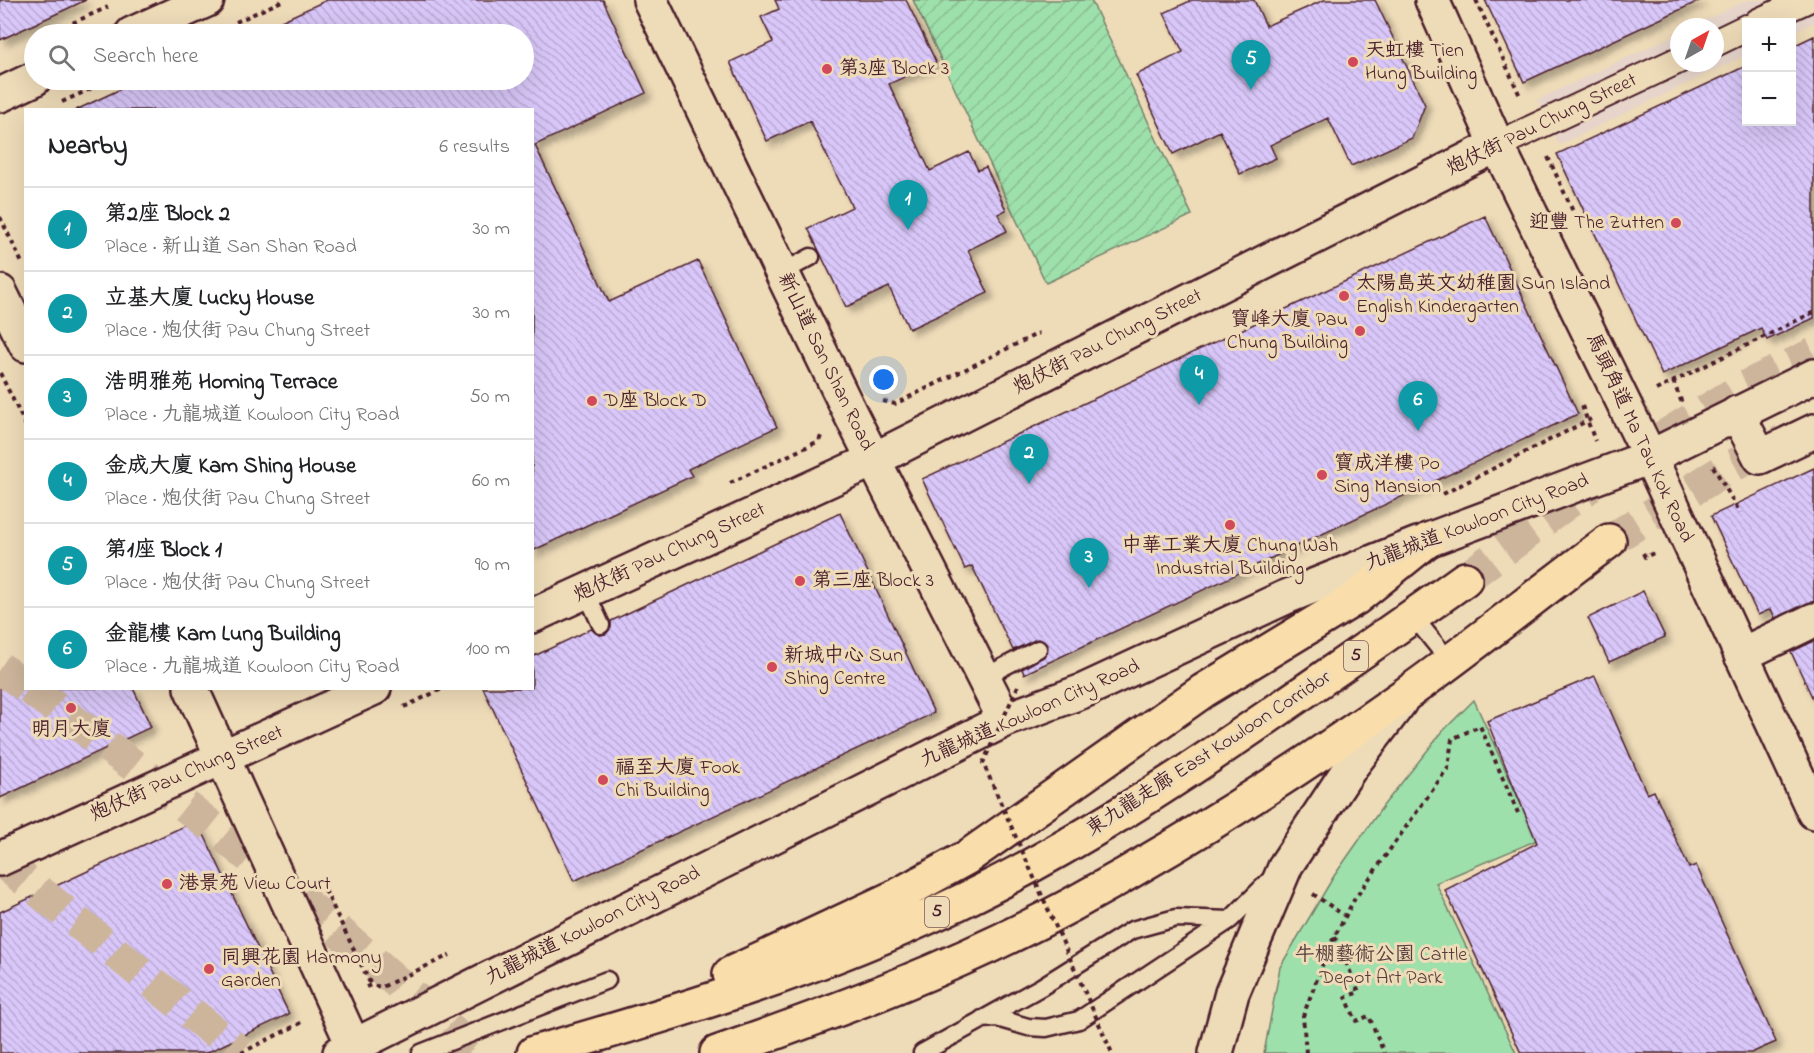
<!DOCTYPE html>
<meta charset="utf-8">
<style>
:root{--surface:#fff;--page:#f6f6f6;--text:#202124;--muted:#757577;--line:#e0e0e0;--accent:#d1495b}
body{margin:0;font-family:"Indie Flower","LXGW WenKai TC",sans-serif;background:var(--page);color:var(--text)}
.controls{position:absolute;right:18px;top:18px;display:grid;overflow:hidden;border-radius:0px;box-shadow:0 6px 24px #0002}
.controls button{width:54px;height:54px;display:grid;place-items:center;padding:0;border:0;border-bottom:2px solid var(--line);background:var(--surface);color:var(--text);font:30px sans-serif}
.compass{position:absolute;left:1670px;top:18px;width:54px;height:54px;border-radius:50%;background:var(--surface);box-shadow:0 6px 24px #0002;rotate:40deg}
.you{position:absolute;left:884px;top:380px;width:21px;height:21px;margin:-15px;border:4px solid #fff;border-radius:50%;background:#1a73e8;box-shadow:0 0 0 9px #1a73e833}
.badge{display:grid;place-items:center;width:39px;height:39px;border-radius:50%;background:var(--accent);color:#fff;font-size:20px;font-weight:700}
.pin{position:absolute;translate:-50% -50px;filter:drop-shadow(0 2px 3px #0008)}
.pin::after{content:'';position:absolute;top:32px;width:21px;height:18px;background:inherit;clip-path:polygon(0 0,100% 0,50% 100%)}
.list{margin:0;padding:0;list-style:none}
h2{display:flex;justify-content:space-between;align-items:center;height:78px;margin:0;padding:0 24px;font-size:26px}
h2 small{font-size:20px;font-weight:400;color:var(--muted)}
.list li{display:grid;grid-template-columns:39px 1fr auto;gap:18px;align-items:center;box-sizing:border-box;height:84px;padding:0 24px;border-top:2px solid var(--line)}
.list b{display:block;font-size:22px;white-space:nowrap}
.list p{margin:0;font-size:20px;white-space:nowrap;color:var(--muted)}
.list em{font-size:20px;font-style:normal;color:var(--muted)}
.icon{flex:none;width:33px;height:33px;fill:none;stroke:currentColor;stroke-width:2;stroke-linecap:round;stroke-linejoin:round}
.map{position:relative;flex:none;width:1814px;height:1053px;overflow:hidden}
.search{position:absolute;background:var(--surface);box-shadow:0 6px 24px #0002;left:24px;top:24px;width:510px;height:66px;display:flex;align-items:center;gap:15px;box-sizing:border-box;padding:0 21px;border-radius:33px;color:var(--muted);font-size:22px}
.panel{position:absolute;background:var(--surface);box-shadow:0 6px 24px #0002;left:24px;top:108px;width:510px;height:582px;border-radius:0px}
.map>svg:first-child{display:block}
</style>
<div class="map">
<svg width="1814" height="1053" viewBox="0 0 1814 1053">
<defs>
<pattern id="garden-furrows" width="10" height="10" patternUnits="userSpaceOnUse" patternTransform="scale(1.5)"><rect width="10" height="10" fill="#9ee0ab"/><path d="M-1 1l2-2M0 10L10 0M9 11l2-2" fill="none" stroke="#8ac093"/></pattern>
<pattern id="building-back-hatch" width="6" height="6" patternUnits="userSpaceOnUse" patternTransform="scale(1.5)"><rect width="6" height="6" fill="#d8c7f8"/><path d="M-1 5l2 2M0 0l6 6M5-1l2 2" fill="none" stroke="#bbaad5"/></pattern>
<filter id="shadow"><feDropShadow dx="5.5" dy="5.5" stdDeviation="3" flood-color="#0004"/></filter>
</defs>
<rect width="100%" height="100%" fill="#eedbb8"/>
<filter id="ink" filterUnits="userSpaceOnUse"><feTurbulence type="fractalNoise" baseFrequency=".0167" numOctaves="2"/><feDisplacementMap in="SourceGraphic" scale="12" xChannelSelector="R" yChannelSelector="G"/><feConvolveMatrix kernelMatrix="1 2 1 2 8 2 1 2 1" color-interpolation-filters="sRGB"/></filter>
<g filter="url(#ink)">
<!-- built -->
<path fill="#e7d5cb" d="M1747,0h67v22l-22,11v-11h-46v33l-187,90 -22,-45 142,-67v30h36v-36h-24z"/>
<!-- green -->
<path fill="#9ee0ab" stroke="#74806b" stroke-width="1.5" d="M1474,700l63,140 -101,43 80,170h-252l16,-86 54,-91 49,-70 60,-75z"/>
<!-- garden -->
<path fill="url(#garden-furrows)" stroke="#74806b" stroke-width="1.5" d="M913,0h178l101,215 -146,68z"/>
<!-- building -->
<path fill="url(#building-back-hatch)" stroke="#4a1f2b" stroke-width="1.5" filter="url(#shadow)" d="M0,0h86l-86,40z
M327,0h276l43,93 -111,52 74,157 89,-41 79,166 -89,42 4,7 -160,75v-441h-456l64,-30h384v-46h-271z
M775,0h131l30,62 -47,22 41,87 39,-19 9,18 8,-3 20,43 -8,4 9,17 -39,19 20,43 -79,36 -20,-42 -43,20 -38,-79 44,-21 -42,-86 -43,20 -37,-79 43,-20 -12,-25 18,-8z
M1192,0h62l12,26 58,-26h51l50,105 -13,33 -61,28 -23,-48 -58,27 6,13 -36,16 -20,-43 -47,23 -37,-79 47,-23 -19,-39z
M1485,0h216l-177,82z
M1814,36v282l-47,22 -6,-12 -99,47 -105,-221 189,-88v56h45v-75z
M1485,216l93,198 -554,260 -2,-5 24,-14 2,-10 -10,-6 -25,11 -41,-84 -7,3 -43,-90z
M1814,468v134l-39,16 -4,-9 -13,6 -47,-99z
M840,513l94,200 -360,168 -91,-193h49v-31l59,-28 8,6 7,-1 5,-7v-6z
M1643,591l22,46 -56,25 -21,-44z
M1814,641v60l-23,-49z
M1595,676l52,118 7,-3 35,77 7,-3 80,177 -25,11h-230l-76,-163 92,-47 -50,-122z
M0,688h133l18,39 -151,71z
M197,820l92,194 -83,39h-206v-141z"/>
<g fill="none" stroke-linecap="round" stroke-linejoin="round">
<!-- trunk-tunnel -->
<path stroke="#cdb59c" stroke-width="33" stroke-dasharray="33 16" stroke-linecap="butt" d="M1663,437l82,-50 69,-33
M1609,541l117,-72 57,-28
M1465,579l125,-93
M0,668l26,18
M29,688c156,113 305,234 446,365
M0,860l241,193"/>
<!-- service casing -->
<g stroke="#4a1f2b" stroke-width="21">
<path id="service" d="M781,273l30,-16
M586,592l15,33
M1413,616l37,46
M984,677l54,-28
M982,1019l15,-1 31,9 18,1 33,-8 151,-100 40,-40
M421,1053l186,-73
M922,1053l119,-66 91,-57 44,-12 54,2"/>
</g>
<!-- pedestrian casing -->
<g stroke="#4a1f2b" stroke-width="30">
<path id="pedestrian" d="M1758,22l48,-22
M1715,43l31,-15
M1497,145l182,-85"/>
</g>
<!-- minor casing -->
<g stroke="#4a1f2b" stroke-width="38">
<path id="minor" d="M650,0l201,415 154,305
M0,292l26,53
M1737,413l23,44 54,-26
M532,616l341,-156 624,-315
M1741,655l73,-35
M191,688l163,359
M0,859l374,-171
M340,1053l665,-333 78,-29 203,-94 132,-53"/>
</g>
<!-- tertiary casing -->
<g stroke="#4a1f2b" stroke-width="38">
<path id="tertiary" d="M1432,0l65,145 153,312 164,355
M132,34l75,-34
M0,95l34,-16"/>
</g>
<!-- secondary casing -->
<g stroke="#4a1f2b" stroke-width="38">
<path id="secondary" d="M1428,540l222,-83 164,-81
M1216,1053l16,-60 54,-128 66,-100 48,-63"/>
</g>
<!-- trunk casing -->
<g stroke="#4a1f2b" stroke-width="38">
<path id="trunk" d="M730,974l165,-77 71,-39 237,-167 153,-93 72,-58
M534,1053c145,-41 288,-85 424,-150 113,-54 217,-122 321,-194 62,-43 125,-86 186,-130
M717,1053c121,-42 241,-87 354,-148 115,-63 228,-135 335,-211 69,-49 135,-103 203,-153"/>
</g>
<!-- path -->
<path stroke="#4a1f2b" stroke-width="4" stroke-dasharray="4.5 4.5" stroke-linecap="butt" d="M1476,0l45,98
M236,22l48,-22
M48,34l60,-27
M62,102l48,-22
M1548,157l28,61
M0,217l23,48
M0,373l26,53
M1673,381l9,22
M1656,390l158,-78
M883,401l12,3 144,-71
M1582,406l13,35
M1713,466l27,47
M730,483l89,-42 2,-5
M1443,494l148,-75
M1643,553l2,4 11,-5
M404,707l40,-19
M325,890l46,95
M1313,894l32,22
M1335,937l24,55 -13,5 10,24 13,-5 15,37
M366,987l5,-2 11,2 68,-32
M241,1053l62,-31
M1306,1053l-3,-37 27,-71 24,-45 94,-132 4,-29 28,-13 38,87"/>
<!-- service -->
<use href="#service" stroke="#eedbb8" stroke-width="16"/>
<!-- pedestrian -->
<use href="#pedestrian" stroke="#eedbb8" stroke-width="26"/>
<!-- minor -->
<use href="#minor" stroke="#eedbb8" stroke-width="33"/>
<!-- tertiary -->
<use href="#tertiary" stroke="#eedbb8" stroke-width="33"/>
<!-- secondary -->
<use href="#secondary" stroke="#eedbb8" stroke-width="33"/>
<!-- trunk -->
<use href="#trunk" stroke="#f9deab" stroke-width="33"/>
<!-- path-bridge -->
<path stroke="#4a1f2b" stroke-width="4" stroke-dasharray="4.5 4.5" stroke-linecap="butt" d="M1018,686l-35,77 129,290"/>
</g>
</g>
<!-- markers -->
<g fill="#d1495b" stroke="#eedbb8" stroke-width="2">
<circle cx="1353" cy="62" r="6"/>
<circle cx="827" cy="69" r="6"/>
<circle cx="1676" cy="223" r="6"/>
<circle cx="1344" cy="296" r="6"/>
<circle cx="1360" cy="331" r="6"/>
<circle cx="592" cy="401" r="6"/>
<circle cx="1322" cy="475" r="6"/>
<circle cx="1230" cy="525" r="6"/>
<circle cx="800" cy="581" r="6"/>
<circle cx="772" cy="667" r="6"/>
<circle cx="71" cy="708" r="6"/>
<circle cx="603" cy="780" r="6"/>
<circle cx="167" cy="884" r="6"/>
<circle cx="209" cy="969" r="6"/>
</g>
<g text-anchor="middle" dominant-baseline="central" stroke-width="6" stroke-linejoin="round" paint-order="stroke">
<!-- shield labels -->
<g fill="#eedbb8" stroke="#7b5755" stroke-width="1.5">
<rect x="1344" y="641" width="24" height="30" rx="4.5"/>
<rect x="925" y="897" width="24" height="30" rx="4.5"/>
</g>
<g font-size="18" font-weight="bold" fill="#4a1f2b">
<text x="1356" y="656">5</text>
<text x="937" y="912">5</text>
</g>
<!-- poi labels -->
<g font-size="20" fill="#4a1f2b" stroke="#eedbb8" text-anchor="start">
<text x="1365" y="51">天虹樓 Tien<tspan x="1365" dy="23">Hung Building</tspan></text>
<text x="839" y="69">第3座 Block 3</text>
<text x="1664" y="223" text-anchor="end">迎豐 The Zutten</text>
<text x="1356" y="284">太陽島英文幼稚園 Sun Island<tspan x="1356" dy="23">English Kindergarten</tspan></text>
<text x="1348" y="320" text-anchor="end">寶峰大廈 Pau<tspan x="1348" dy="23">Chung Building</tspan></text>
<text x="604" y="401">D座 Block D</text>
<text x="1334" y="464">寶成洋樓 Po<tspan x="1334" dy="23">Sing Mansion</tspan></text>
<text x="1230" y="546" text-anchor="middle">中華工業大廈 Chung Wah<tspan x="1230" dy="23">Industrial Building</tspan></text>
<text x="812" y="581">第三座 Block 3</text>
<text x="784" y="656">新城中心 Sun<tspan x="784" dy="23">Shing Centre</tspan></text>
<text x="71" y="730" text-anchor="middle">明月大廈</text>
<text x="615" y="768">福至大廈 Fook<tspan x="615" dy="23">Chi Building</tspan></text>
<text x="179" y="884">港景苑 View Court</text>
<text x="221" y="958">同興花園 Harmony<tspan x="221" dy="23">Garden</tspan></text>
</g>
<!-- street labels -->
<g font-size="20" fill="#4a1f2b" stroke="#eedbb8">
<text transform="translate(1542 125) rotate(-26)">炮仗街 Pau Chung Street</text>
<text transform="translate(1108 342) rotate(-27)">炮仗街 Pau Chung Street</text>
<text transform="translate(825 362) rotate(64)">新山道 San Shan Road</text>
<text transform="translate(1639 438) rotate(65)">馬頭角道 Ma Tau Kok Road</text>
<text transform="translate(1477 523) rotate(-21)">九龍城道 Kowloon City Road</text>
<text transform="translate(670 553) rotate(-25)">炮仗街 Pau Chung Street</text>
<text transform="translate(1030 714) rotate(-24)">九龍城道 Kowloon City Road</text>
<text transform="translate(1209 754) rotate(-33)">東九龍走廊 East Kowloon Corridor</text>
<text transform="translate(187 774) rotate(-24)">炮仗街 Pau Chung Street</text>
<text transform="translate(593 926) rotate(-27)">九龍城道 Kowloon City Road</text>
</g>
<!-- park labels -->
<g font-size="20" fill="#573c3e" stroke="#eedbb8">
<text x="1381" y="955">牛棚藝術公園 Cattle<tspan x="1381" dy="23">Depot Art Park</tspan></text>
</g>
</g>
</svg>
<div class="controls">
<button>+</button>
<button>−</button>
</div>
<svg class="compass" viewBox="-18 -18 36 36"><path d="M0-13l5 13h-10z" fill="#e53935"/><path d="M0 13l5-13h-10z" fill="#757577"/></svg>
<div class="you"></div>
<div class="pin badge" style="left:908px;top:230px;background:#0f9aa8">1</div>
<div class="pin badge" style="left:1029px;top:484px;background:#0f9aa8">2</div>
<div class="pin badge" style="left:1089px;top:588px;background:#0f9aa8">3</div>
<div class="pin badge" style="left:1199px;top:405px;background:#0f9aa8">4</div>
<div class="pin badge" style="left:1251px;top:90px;background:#0f9aa8">5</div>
<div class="pin badge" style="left:1418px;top:431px;background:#0f9aa8">6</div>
<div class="search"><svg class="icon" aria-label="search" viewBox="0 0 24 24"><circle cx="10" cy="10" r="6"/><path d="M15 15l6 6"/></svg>Search here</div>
<section class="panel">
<h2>Nearby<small>6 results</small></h2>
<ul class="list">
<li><span class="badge" style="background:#0f9aa8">1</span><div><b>第2座 Block 2</b><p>Place · 新山道 San Shan Road</p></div><em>30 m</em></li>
<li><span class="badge" style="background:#0f9aa8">2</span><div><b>立基大廈 Lucky House</b><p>Place · 炮仗街 Pau Chung Street</p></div><em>30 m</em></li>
<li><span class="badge" style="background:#0f9aa8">3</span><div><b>浩明雅苑 Homing Terrace</b><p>Place · 九龍城道 Kowloon City Road</p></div><em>50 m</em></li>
<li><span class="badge" style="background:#0f9aa8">4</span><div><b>金成大廈 Kam Shing House</b><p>Place · 炮仗街 Pau Chung Street</p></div><em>60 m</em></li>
<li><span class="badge" style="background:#0f9aa8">5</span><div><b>第1座 Block 1</b><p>Place · 炮仗街 Pau Chung Street</p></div><em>90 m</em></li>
<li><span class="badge" style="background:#0f9aa8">6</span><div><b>金龍樓 Kam Lung Building</b><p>Place · 九龍城道 Kowloon City Road</p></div><em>100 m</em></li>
</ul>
</section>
</div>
